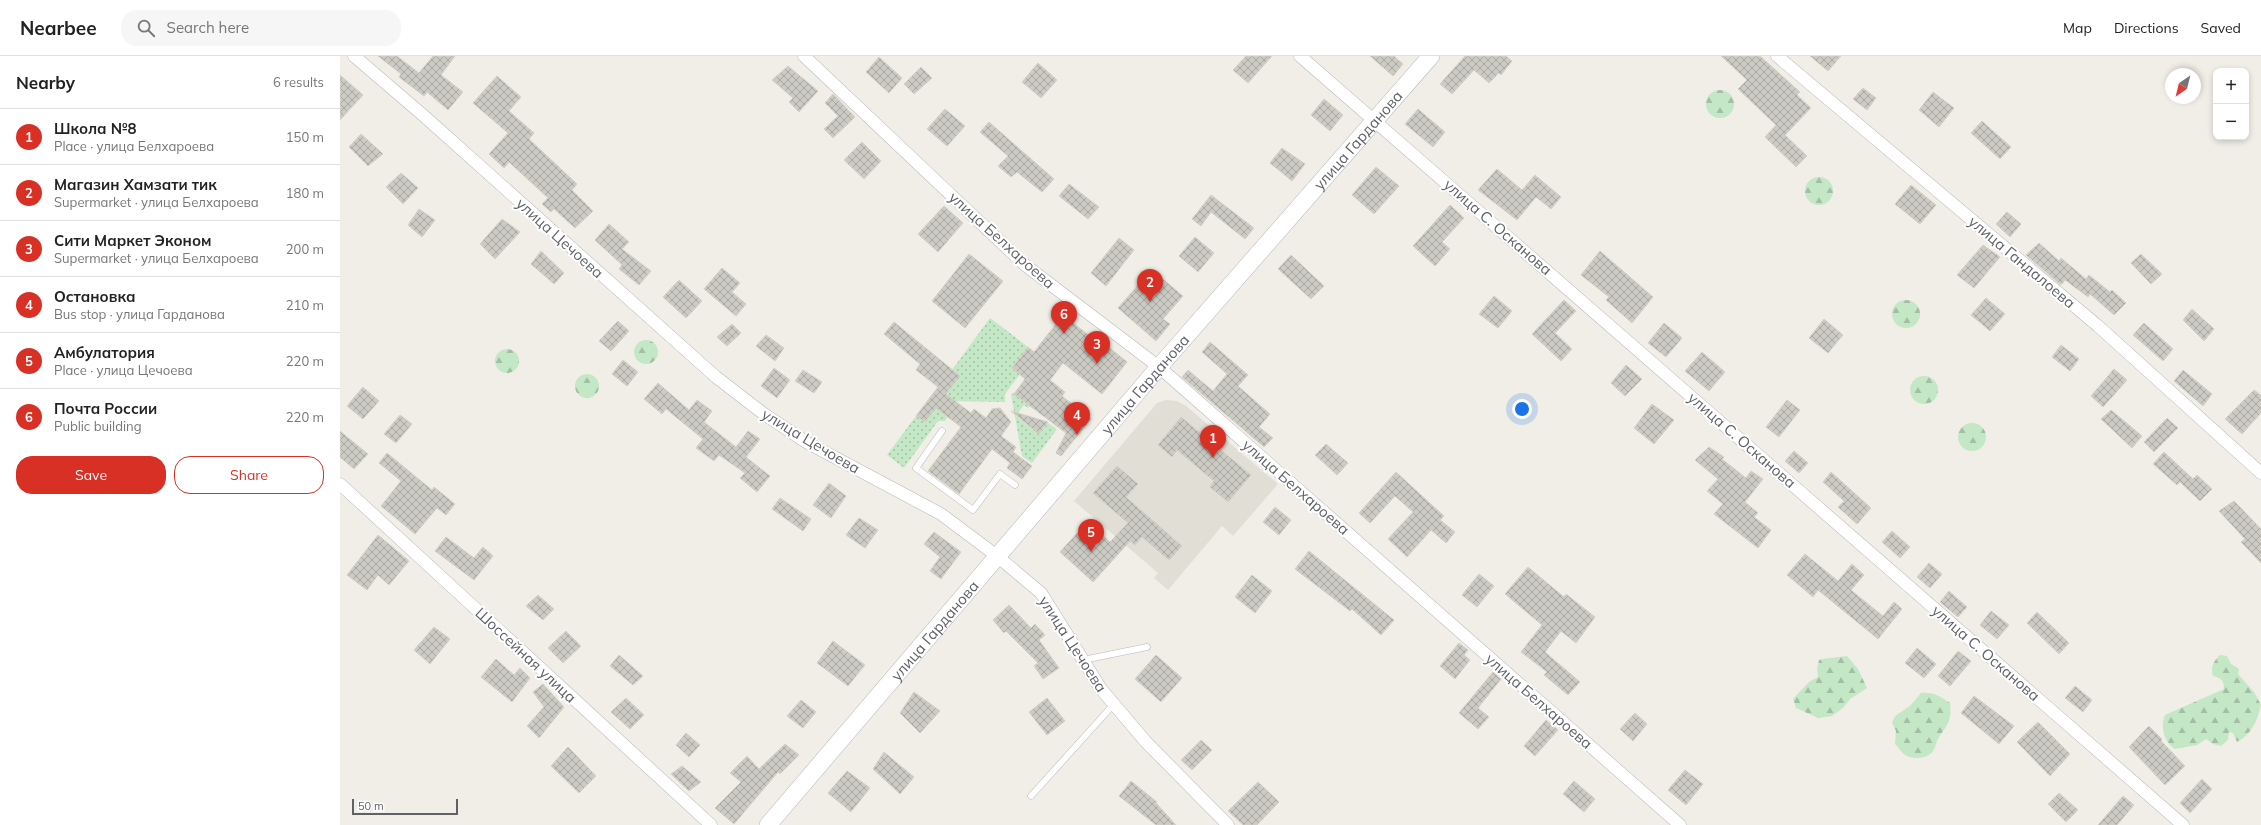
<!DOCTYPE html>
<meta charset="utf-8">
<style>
:root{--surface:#fff;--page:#f6f6f6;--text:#222;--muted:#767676;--line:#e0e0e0;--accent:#d93025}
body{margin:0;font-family:Mulish,sans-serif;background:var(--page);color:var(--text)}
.controls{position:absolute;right:12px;top:12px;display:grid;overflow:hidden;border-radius:8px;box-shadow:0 2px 6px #0003}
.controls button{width:36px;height:36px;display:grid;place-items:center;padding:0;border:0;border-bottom:1px solid var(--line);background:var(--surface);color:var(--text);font:20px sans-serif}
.compass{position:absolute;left:1825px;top:12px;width:36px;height:36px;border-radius:50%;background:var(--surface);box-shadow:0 2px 6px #0003;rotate:215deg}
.scale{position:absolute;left:12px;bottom:10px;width:106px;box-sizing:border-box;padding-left:4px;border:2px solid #5e6167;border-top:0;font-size:11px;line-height:14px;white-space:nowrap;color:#5e6167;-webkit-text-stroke:3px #fff;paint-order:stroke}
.you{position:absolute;left:1182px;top:353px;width:14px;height:14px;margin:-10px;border:3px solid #fff;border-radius:50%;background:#1a73e8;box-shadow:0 0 0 6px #1a73e833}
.badge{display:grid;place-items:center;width:26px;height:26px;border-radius:50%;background:var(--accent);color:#fff;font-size:13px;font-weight:700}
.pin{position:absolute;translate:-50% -33px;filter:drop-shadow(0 1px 2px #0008)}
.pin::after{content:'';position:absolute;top:21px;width:14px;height:12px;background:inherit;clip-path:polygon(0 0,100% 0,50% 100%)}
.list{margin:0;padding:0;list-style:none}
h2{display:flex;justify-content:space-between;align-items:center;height:52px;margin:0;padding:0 16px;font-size:17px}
h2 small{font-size:13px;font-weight:400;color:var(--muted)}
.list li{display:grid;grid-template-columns:26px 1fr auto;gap:12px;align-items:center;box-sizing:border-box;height:56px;padding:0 16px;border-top:1px solid var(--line)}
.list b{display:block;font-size:15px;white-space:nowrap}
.list p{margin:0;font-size:13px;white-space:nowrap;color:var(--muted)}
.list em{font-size:13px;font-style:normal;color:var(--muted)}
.actions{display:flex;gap:8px;padding:12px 16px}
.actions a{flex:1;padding:9px 0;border:1px solid var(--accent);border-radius:16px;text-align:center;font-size:14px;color:var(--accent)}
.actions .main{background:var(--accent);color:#fff}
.icon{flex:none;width:22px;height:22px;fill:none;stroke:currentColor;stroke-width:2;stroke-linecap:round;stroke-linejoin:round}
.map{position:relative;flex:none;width:1921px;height:769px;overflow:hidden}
header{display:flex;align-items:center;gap:24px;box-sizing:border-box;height:56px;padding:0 20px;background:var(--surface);border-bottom:1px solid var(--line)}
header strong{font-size:19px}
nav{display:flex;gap:22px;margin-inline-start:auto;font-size:14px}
.search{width:280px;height:36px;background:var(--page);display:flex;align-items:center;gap:10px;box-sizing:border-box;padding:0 14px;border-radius:16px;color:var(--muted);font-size:15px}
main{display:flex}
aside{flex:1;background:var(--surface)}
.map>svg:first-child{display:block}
</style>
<header>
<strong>Nearbee</strong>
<div class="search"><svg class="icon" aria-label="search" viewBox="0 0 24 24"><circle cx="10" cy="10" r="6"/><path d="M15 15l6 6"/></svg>Search here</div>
<nav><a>Map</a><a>Directions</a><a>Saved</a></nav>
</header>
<main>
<aside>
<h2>Nearby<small>6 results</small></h2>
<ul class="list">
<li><span class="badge">1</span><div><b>Школа №8</b><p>Place · улица Белхароева</p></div><em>150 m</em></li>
<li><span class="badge">2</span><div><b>Магазин Хамзати тик</b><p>Supermarket · улица Белхароева</p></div><em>180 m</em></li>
<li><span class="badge">3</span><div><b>Сити Маркет Эконом</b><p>Supermarket · улица Белхароева</p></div><em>200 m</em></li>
<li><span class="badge">4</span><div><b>Остановка</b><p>Bus stop · улица Гарданова</p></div><em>210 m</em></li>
<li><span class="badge">5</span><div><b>Амбулатория</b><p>Place · улица Цечоева</p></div><em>220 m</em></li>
<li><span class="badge">6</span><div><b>Почта России</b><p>Public building</p></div><em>220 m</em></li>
</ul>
<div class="actions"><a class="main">Save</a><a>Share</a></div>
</aside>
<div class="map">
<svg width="1921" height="769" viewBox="0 0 1921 769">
<defs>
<pattern id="grass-dots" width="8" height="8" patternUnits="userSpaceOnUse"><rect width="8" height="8" fill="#c4e7c6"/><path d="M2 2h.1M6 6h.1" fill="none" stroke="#a2bfa5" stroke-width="1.8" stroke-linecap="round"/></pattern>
<pattern id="forest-firs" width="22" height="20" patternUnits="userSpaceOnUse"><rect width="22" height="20" fill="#c4e7c6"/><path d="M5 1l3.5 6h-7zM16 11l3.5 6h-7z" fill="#a2bfa5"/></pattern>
<pattern id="building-cross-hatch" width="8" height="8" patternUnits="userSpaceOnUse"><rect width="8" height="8" fill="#cbcac3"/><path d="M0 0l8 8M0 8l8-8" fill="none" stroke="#a8a7a2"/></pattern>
</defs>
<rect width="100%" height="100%" fill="#f0eee7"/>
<!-- education -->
<path fill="#e0ded5" d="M826,344l11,1 9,5 92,78 -45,52 -11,-10 -54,64 -14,-12 4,-5 -84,-72 83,-98z"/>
<!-- grass -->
<path fill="url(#grass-dots)" d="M650,262l38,29 -16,21 8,6 -15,20v8l-55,-1 -6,-5 15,-20 -7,-6z
M673,337l17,13 -2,2 -4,-3 -8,11 23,18 9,-11 9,6 -25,34 -10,-7 -11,-62z
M600,346l9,12 -4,7h-7l-34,47 -17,-13 29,-39 9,6z"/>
<!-- forest -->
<path fill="url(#forest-firs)" d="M1366 48a14 14 0 1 1 28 0a14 14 0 1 1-28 0Z
M1465 135a14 14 0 1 1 28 0a14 14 0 1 1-28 0Z
M1552 258a14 14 0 1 1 28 0a14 14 0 1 1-28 0Z
M294 296a12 12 0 1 1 24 0a12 12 0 1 1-24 0Z
M155 305a12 12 0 1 1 24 0a12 12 0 1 1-24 0Z
M235 330a12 12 0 1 1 24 0a12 12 0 1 1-24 0Z
M1570 334a14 14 0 1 1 28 0a14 14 0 1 1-28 0Z
M1618 381a14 14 0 1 1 28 0a14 14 0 1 1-28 0Z
M1880,599l7,1 4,8 8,5 -1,5 16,18 7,13c-4,16 -9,29 -24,37l-4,-9 -4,-1 -1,8 -7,6 -8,-2 -7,-5 -9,6 -22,4c-11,-7 -15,-22 -10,-34l59,-26c0,-9 -3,-11 -11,-13 -3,-8 1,-16 7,-21z
M1507,600l11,13 9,19 -17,11 -7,9 -11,8 -14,2 -22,-10 -3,-9 16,-17 9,-5 -1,-8 2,-9c9,-3 18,-2 28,-4z
M1581,637c12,-1 19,3 29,10 2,16 -2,22 -11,34 -3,4 -3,10 -6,14 -5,8 -21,9 -28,4 -4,-3 -7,-8 -10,-11l1,-13 -4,-8 3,-7 15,-10z"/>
<!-- building -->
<path fill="url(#building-cross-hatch)" stroke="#d5d1c5" d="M38,0h19l22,17 14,-17h22l-14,19 22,17 -15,18 -21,-18 -3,4 -25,-19 2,-3z
M906,0h26l-24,27 -15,-13z
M1030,0h24l9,8 -10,12z
M1125,0h41l6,5 -11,14 -2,-2 -10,10 -15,-13 -22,24 -12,-10z
M1381,0h39l40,36 -3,3 14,13 -26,27 22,21 -11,11 -31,-30 11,-12 -38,-36 9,-9z
M1470,0h31l-13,15z
M539,1l23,21 -13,15 -23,-21z
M698,7l19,17 -16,18 -19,-16z
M448,10l30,25 -19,21 -10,-10 4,-4 -21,-18z
M581,11l11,11 -18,16 -10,-10z
M0,19l23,20 -23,25z
M157,20l24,21 -12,14 25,22 -5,6 48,45 -5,6 21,21 -18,17 -21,-19 -3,3 -9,-8 6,-6 -39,-36 -5,6 -15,-14 19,-21 -35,-30z
M1523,32l13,10 -9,12 -14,-11z
M1593,36l21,16 -15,19 -20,-17z
M493,38l22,23 -22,21 -9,-9 14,-13 -13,-13z
M984,43l19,16 -13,16 -19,-16z
M605,53l20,17 -18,20 -20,-17z
M1078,53l27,23 -12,15 -28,-23z
M1642,65l29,26 -11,12 -29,-26z
M649,66l65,57 -12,13 -25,-20 -6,5 -13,-11 10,-10 -28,-24z
M21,78l22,20 -15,12 -19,-19z
M522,86l19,19 -17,18 -20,-19z
M942,92l23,16 -13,17 -22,-18z
M1036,111l23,19 -25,28 -22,-19z
M1157,113l25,21 13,-15 26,22 -10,12 -15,-12 -19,23 -39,-30z
M61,117l17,15 -15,16 -17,-17z
M729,128l30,23 -11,12 -29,-23z
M1571,129l25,20 -16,19 -25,-20z
M871,139l43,33 -9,11 -34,-27 -10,14 -9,-7z
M1110,149l14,13 -22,24 8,7 -15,17 -22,-20z
M604,150l19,17 -25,29 -20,-18z
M79,153l16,11 -13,17 -14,-12z
M1667,156l14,12 -11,13 -14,-13z
M162,163l18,13 -25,27 -15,-15z
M269,168l20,18 -7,7 29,22 -12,14 -20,-16 3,-4 -27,-25z
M855,181l19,16 -16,19 -19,-16z
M779,182l15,12 -28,36 -15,-13z
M1699,187l20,18 2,-3 25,21 3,-4 21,17 2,-2 14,13 -12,12 -24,-21 -2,3 -23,-17 -4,5 -35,-30z
M1643,189l17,12 -26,31 -17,-13z
M201,195l23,22 -10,11 -23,-20z
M1260,195l53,46 -21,26 -26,-23 3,-3 -28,-22z
M629,198l34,27 -38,47 -33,-27z
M1801,198l21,20 -11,10 -20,-21z
M951,199l33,31 -13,13 -33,-30z
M382,212l18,15 -8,9 14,12 -10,12 -32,-27z
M817,218l26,22 -20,23 7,5 -14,17 -38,-33 27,-31 5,5z
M339,224l23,21 -16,17 -23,-21z
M1154,240l18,15 -14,17 -19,-14z
M1646,242l19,16 -15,17 -19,-16z
M1224,244l12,11 -21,22 17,16 -11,12 -29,-27z
M1852,253l22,20 -10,12 -21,-21z
M723,259l28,22 2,-3 34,28 -25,32 -39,-31 -13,17 15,12 -3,4 29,23 -30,37 -5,-3 10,-20 -52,-39 11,-15 -13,-11 16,-21 6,5z
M1484,263l19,16 -15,18 -19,-15z
M278,265l11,10 -18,20 -12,-10z
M554,266l66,54 -14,18 25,19 3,-4 12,9 6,-9 8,-1 11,14 -10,14 15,11 -3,5 19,14 -10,13 -15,-11 3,-5 -18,-14 -33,45 -31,-23 33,-44 -25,-19 -11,14 -9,-6 22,-29 -22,-17 4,-6 -36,-30z
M1324,267l18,15 -16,19 -18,-14z
M1804,267l29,26 -10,12 -30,-26z
M392,268l9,9 -14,13 -10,-9z
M426,279l18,13 -9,13 -19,-15z
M870,286l38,33 -10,11 32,28 -11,13 14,11 -9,9 -82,-70 6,-7 25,21 14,-17 -25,-22z
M1721,289l18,14 -9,12 -18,-14z
M1362,296l23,20 -16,19 -24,-20z
M283,304l15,12 -11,14 -15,-12z
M1286,309l16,14 -17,17 -14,-13z
M434,312l16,12 -13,18 -16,-12z
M1774,313l13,11 -24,27 -12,-11z
M463,314l19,12 -8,11 -19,-12z
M1843,314l29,24 -9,12 -29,-25z
M318,327l31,27 8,-10 15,11 -8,11 32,25 12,-16 12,8 -14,18 24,19 -13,16 -17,-14 5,-5 -26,-18 -5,6 -18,-13 7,-9 -37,-30 -4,5 -18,-15z
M23,331l16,14 -16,18 -16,-13z
M1914,334l7,5v18l-19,21 -17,-15z
M1447,344l13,10 -21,27 -13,-10z
M1312,348l22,16 -20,24 -20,-16z
M1771,354l31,26 -10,12 -31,-29z
M671,355l37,11 -9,12z
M60,359l12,9 -16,19 -12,-9z
M841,361l70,58 -23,27 -18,-15 4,-6 -37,-31 -5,7 -14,-12z
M1827,362l11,10 -24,24 -10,-10z
M0,375l28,23 -14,15 -14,-12z
M986,388l22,19 -11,12 -22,-20z
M1369,391l15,10 -2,2 24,19 5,-7 12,8 -18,23 13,11 -4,4 17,13 -13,18 -44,-34 9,-10 -16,-13 11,-12 -23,-19z
M1454,395l14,12 -9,10 -14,-12z
M1824,396l29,27 4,-4 15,14 -12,12 -20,-19 -3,3 -24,-21z
M47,397l45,37 2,-3 21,17 -9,11 -9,-7 -22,26 -34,-28 20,-25 -22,-18z
M777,410l21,18 -12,13 56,49 -13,14 -27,-23 -7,8 -5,-4 -37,41 -33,-30 28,-31 22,21 18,-19 -35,-30z
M1056,416l48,44 -4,4 15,12 -9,11 -15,-13 -24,27 -19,-18 25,-27 -18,-16 -25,27 -11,-10z
M1491,416l40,36 -14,16 -19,-17 6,-6 -21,-19z
M489,427l17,13 -15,22 -18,-13z
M440,442l31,21 -8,12 -31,-22z
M1894,445l27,28v34l-20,-21 4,-3 -26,-28z
M935,451l16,13 -12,15 -16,-13z
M519,462l19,12 -13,18 -19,-13z
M1552,475l18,16 -10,11 -18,-16z
M594,476l27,20 -20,27 -11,-8 10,-14 -16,-13z
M38,479l31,26 -20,24 -11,-10 -11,15 -20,-15z
M106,481l28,21 9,-11 10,9 -19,24 -39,-29z
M969,495l85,69 -13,15 -29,-26 -2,2 -55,-42z
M1465,498l33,27 14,-17 12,11 -13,15 32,26 11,-14 8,7 -24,30 -60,-49 -5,7 -26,-22z
M1589,507l13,11 -12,14 -13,-11z
M1188,511l36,30 2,-3 29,23 -19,26 -15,-12 -16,21 35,30 -12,13 -24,-20 3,-3 -26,-20 21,-27 -37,-31z
M1139,518l15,12 -17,21 -15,-12z
M912,519l20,16 -17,22 -20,-16z
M1609,535l18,16 -9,10 -18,-15z
M198,539l16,14 -11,11 -17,-14z
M669,549l22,23 4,-4 10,11 -6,5 20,28 -16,11 -9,-13 4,-3 -32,-32 -2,2 -11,-13z
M1651,555l18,14 -12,14 -17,-14z
M1697,556l32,31 -10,11 -32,-31z
M94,571l16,12 -20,25 -16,-14z
M226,575l15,15 -18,17 -15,-15z
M493,585l32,24 -17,21 -31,-23z
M1119,587l9,7 -4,5 6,5 -15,19 -15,-13z
M1577,592l19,16 -12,14 -19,-15z
M1618,595l13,10 -21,25 -12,-10z
M279,599l24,21 -10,9 -23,-19z
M816,599l26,23 -21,24 -26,-23z
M156,603l18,16 6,-7 10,10 -18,24 -31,-25z
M1153,616l8,7 -23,29 11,9 -11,12 -19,-16z
M203,628l21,23 -25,31 -12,-12 17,-19 -11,-15z
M1735,630l17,14 -9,12 -18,-14z
M574,636l26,19 -20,22 -20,-20z
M1634,640l40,30 -15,18 -38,-31z
M286,642l18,17 -14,14 -19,-17z
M707,642l18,23 -18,14 -18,-23z
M461,644l15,12 -13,16 -16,-12z
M1295,657l12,11 -14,17 -13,-12z
M1206,664l12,10 -23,26 -11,-10z
M1698,666l32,32 -20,22 -33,-34z
M1809,670l13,13 -1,2 24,25 -20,19 -36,-38z
M346,677l14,12 -11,12 -13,-12z
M861,684l11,10 -20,20 -11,-10z
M445,688l14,11 -19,19 -2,-2 -44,52 -19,-16 26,-26 -11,-9 17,-17 12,13z
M228,691l28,29 -17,17 -28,-27z
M544,696l30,25 -14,17 -27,-25z
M342,710l19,16 -12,9 -18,-17z
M1345,714l18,14 -17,21 -18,-15z
M507,715l23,17 -19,24 -23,-19z
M1862,723l10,10 -22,24 -10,-10z
M791,725l26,21 -1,1 20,22h-20l-37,-29z
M1234,725l21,18 -11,13 -21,-18z
M918,726l21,20 -22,23h-14l-15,-14z
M1719,737l19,17 -12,12 -18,-18z
M1783,740l11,9 -17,20h-19z"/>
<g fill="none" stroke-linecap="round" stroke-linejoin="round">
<!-- lane casing -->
<g stroke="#b7b8bd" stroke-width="7">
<path id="lane" d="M602,375l-26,37 57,42 27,-36 15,11
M743,604l64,-13
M691,740l83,-92"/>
</g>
<!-- street casing -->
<g stroke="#b7b8bd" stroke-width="13">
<path id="street" d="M14,0l70,60 292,261 48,37 42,28 135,72 56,42 44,37 60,96 45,53 82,83
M464,0l221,209 134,102 521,458
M960,0l883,769
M1437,0l321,270 163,147
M0,428l371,341"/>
</g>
<!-- secondary casing -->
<g stroke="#b5b8be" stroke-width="18">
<g id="secondary">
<path id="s1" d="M428,769l391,-458 272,-311"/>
</g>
</g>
<!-- lane -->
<use href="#lane" stroke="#fff" stroke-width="6"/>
<!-- street -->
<use href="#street" stroke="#fff" stroke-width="12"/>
<!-- secondary -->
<use href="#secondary" stroke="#fff" stroke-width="17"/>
</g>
<g text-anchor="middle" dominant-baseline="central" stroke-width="4" stroke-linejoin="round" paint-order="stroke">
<!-- street labels -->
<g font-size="15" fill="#5e6167" stroke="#fff">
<text stroke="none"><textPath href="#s1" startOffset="904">улица Гарданова</textPath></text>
<text transform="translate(1158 171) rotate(41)">улица С. Осканова</text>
<text transform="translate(220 182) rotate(42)">улица Цечоева</text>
<text transform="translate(662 184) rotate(42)">улица Белхароева</text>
<text transform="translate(1682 206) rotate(40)">улица Гандалоева</text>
<text stroke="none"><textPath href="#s1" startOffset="580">улица Гарданова</textPath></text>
<text transform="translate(1402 384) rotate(41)">улица С. Осканова</text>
<text transform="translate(471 385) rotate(31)">улица Цечоева</text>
<text transform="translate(956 431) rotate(41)">улица Белхароева</text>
<text stroke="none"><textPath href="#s1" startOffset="256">улица Гарданова</textPath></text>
<text transform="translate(733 588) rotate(57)">улица Цечоева</text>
<text transform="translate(1646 597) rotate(41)">улица С. Осканова</text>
<text transform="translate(186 599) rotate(43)">Шоссейная улица</text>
<text transform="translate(1199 645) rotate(41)">улица Белхароева</text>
</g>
</g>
</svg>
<div class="controls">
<button>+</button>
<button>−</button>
</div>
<svg class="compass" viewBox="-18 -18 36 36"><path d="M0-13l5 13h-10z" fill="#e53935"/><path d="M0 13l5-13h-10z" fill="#767676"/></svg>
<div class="scale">50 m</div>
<div class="you"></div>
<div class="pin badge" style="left:873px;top:402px">1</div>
<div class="pin badge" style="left:810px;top:246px">2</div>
<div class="pin badge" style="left:757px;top:308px">3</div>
<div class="pin badge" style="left:737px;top:379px">4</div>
<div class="pin badge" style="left:751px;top:496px">5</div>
<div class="pin badge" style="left:724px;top:278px">6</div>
</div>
</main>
